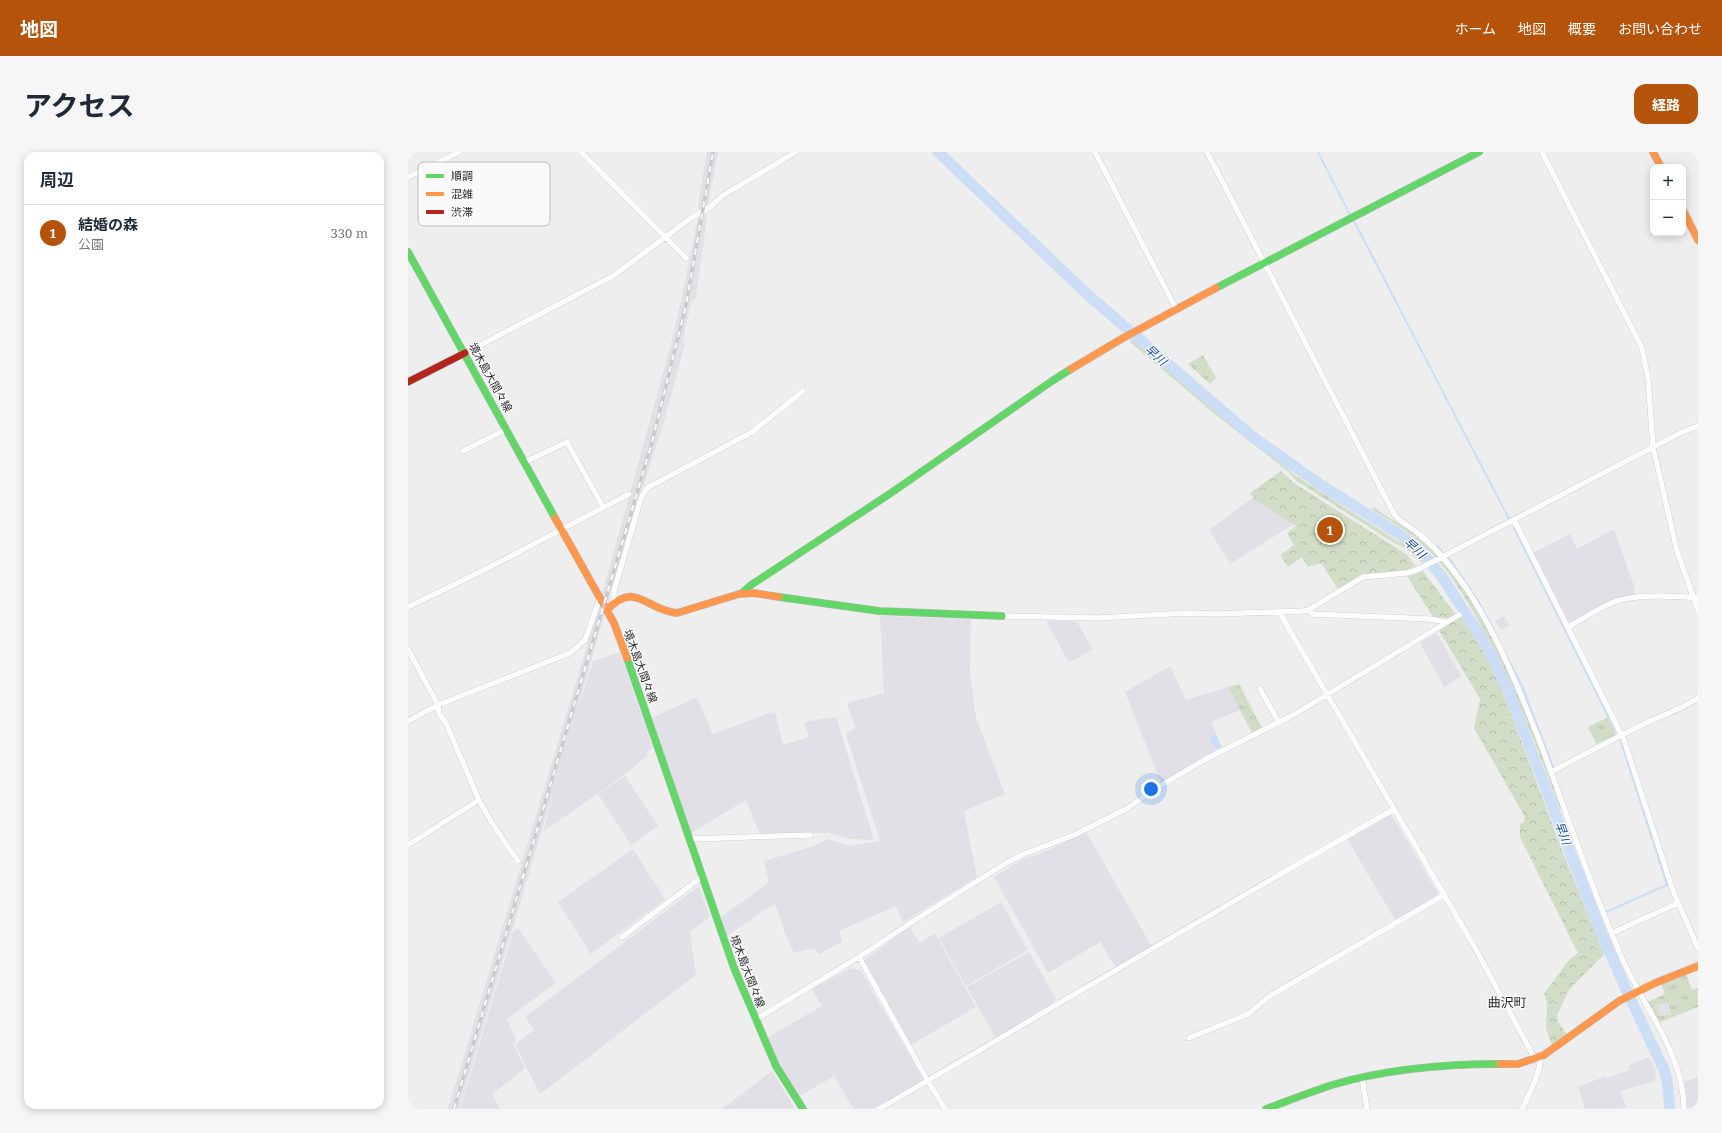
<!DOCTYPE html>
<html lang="ja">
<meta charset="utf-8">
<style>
:root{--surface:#fff;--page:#f6f6f7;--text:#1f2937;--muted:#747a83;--line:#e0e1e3;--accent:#b45309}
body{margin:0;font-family:"Noto Serif","Noto Sans JP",serif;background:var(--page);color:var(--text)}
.controls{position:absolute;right:12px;top:12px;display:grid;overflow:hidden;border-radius:8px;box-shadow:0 2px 10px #0003}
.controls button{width:36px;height:36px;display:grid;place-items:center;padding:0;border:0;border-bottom:1px solid var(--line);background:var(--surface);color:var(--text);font:20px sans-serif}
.you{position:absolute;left:743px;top:637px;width:14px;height:14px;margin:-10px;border:3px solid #fff;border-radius:50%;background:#1a73e8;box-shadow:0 0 0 6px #1a73e833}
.badge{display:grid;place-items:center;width:26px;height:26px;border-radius:50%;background:var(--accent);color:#fff;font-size:13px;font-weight:700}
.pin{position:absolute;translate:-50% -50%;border:2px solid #fff;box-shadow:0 1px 4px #0006}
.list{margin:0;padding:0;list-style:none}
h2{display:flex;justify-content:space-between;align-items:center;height:52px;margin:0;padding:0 16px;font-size:17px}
h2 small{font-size:13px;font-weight:400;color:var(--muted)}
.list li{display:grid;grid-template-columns:26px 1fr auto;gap:12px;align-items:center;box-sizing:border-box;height:56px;padding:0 16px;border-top:1px solid var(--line)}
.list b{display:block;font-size:15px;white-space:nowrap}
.list p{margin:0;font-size:13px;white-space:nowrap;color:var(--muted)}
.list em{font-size:13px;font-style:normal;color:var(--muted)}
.map{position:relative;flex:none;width:1290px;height:957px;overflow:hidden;border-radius:12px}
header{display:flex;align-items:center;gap:24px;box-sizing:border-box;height:56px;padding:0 20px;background:var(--accent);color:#fff}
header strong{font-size:19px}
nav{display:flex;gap:22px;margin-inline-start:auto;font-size:14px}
.intro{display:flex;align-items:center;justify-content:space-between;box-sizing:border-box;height:96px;padding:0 24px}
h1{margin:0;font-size:28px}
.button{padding:10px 18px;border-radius:12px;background:var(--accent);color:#fff;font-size:14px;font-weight:700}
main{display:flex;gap:24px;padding:0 24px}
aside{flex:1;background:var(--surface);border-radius:12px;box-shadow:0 2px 10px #0003}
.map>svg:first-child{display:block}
</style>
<header>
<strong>地図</strong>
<nav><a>ホーム</a><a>地図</a><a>概要</a><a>お問い合わせ</a></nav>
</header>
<div class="intro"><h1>アクセス</h1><a class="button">経路</a></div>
<main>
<aside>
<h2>周辺<small></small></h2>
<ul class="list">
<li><span class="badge">1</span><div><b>結婚の森</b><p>公園</p></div><em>330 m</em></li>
</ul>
</aside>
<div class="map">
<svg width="1290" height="957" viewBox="0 0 1290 957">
<defs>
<pattern id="grass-tufts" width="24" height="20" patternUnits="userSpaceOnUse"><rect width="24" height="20" fill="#d2ddc7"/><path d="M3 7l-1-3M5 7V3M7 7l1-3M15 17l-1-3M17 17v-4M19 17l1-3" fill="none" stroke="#b4beab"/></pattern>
<pattern id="park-crowns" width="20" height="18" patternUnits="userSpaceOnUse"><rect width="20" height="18" fill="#d2ddc7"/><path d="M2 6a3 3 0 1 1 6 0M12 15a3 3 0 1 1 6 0" fill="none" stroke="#b4beab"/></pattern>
</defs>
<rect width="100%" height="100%" fill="#eeeeef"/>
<!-- built -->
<path fill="#e0e0e6" d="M299,0h11l-10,53 -9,5 -1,-2 2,-15z
M296,60l3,4 -8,59 -4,25 -3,-1 -10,44 3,1 -22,81 -18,56 -6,15 -28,94 -2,11 -3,1 -4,-7 69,-251 12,-52 15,-76z
M846,345l3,4 37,23 -64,40 -21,-34z
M1206,377l20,57 1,9 -20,4 -44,23 -3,-1 -35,-68 37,-19 7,15z
M192,450l5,10 -30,107 18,-58 27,-9 33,95 -7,6 2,2 -24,20 -81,57 14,-53 -98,330h-11z
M472,464l91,3 -1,56 6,43 29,76 -41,17 13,66 -74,45 -7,-16 -57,25 3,11 -23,12 -5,-6 -20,5 -8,-17 -11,-33 -48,33 -6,-19 48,-35 -5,-21 50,-15 14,-7 23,7 29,-5 -34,-107 9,-7 -8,-24 37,-10z
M1096,464l6,9 -9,5 -6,-9z
M638,468l31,2 16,27 -24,14z
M1027,482l3,1 23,41 -17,11 -24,-44z
M762,514l16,34 42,-13 12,23 -29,12 5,12 -7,3 6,13 -54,33 -36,-91z
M289,545l16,37 62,-23 8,34 26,-8 -5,-15 32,-5 38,123 -22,-1 -24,-6 -68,1 -14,-34 -55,33 -39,-115z
M217,624l33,50 -27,19 -33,-51z
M983,662l48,81 -44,25 -48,-81z
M678,680l66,115 -36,21 -16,-26 -52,31 -54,-96 29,-18 23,-8z
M225,697l32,50 -74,55 -33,-52z
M291,734l11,31 -20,15 6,43 -156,119 -25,-50 19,-14 -9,-13z
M593,750l27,48 -62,36 -27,-48z
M502,775l9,16 16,-10 41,74 -65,38 -47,-85z
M110,776l38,55 -49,36 9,22 -3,3 12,24 -33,26 8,15h-40l53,-177z
M621,800l27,46 -4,9 -57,30 -28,-50z
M443,816l10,3 62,108 -50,30h-19l-20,-33 -36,21 -18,-31 -13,-28 55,-32 -10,-17z
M1261,850l2,12 -11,2 -3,-11z
M1241,905l6,11 1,13 -36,10 6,16 -6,2h-35l-7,-22 28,-11 1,2 22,-8v-5z
M364,919l23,38h-73z
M1290,925v32h-12l-2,-27z"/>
<!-- grass -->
<path fill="url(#grass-tufts)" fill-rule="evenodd" d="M723,186c33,29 66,58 100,86 21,17 44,32 62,50l106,68 2,-2 15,12 8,10 -2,1 -17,-15 -11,-5 -96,-61 -13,-13 -69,-54 -86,-73z
M795,203l13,23 -6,6 -22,-20z
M966,355l15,11 25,13 23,22 -1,3c3,4 6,4 9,7 15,14 26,36 36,53 35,60 57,128 82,192l-3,1c-25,-66 -49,-133 -85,-194 -12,-21 -25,-42 -42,-60 -17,-19 -39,-32 -61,-45z
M831,532l23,44 -10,5 -24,-46z
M1200,565l8,18 -20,9 -8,-17z
M1278,822l6,16 6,-2v19l-40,16 -11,-21 18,-8 -4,-10zM1260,850l3,12 -11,2 -3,-11z"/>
<!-- park -->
<path fill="url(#park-crowns)" d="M873,319l13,12 112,71 10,12 -8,4 -47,5 -23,14 -17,-26 -13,4 -6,-10 -14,10 -8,-12 14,-10 -7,-12 9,-7 -39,-25 -7,-8z
M1015,419l33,44 -8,3 -15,-1 -26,-41z
M1053,464l23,36 18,38 64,170 38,94 -35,36 -12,25 1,7 9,12 -15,12 -6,-18 1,-25 -3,-9 24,-33 10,-8 -58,-116v-13l4,-2 1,-5 -51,-89 6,-29 -40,-67v-2z"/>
<!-- water -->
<path fill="#cbdef5" d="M808,582l6,13 -7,3 -6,-13z"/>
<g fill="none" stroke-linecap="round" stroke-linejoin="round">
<!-- stream -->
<path stroke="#cbdef5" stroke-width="2" d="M910,0l32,63
M946,69l155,298
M1106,376l102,204
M1029,394l5,5
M1041,406l29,43 16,29
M1099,505l16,31 30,79
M1198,760l61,-27 -46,-143
M1192,778l3,-2"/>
<!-- river -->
<path stroke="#cbdef5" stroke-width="11" d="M530,0l150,143 165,142 68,48 78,49 21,15 22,28 37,57 13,22 16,34 92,240 24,55 40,85 3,11 3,28"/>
<!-- street casing -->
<g stroke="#bcbcbe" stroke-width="6">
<path id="street" d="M173,0l105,106
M687,0l81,157
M799,0l187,362c6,9 18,13 26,21 21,17 37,39 52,62 27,43 47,92 66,140 28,73 52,149 84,221 21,48 62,96 62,151
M1134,0l100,196 6,30 5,69 24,104 21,59
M0,25l51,-25
M57,201l148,-77 78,-58 19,-11 12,-11 74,-44
M55,299l44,-22
M117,310l42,-20 36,65
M1106,368l110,220 49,151 25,57
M206,448v-9l27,-93 6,-10 105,-56 51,-41
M0,455l82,-40 139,-73
M900,458l5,4 117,5 16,3
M872,460l2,5 192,329 61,113
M594,464l96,2 88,-5 30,1 87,-3 5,-1 55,-33 44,-4 10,-3 265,-138 16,-6
M1160,475c15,-8 30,-19 46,-25 21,-8 62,-6 84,-4
M0,497l30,56 1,9 7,9 33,77 13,23 26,38
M852,537l19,34
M0,569l30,-16 132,-52 15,-13 15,-42
M1143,620c32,-17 64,-34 97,-50 16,-8 35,-13 50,-24
M282,687l120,-4
M0,693l71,-45
M1204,781l66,-30
M214,785l81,-61
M451,805l69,124 17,28
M347,868l104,-63 53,-35 94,-59 18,-9 50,-19 52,-26 34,-23 46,-27 87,-44 166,-100
M781,886l59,-24 23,-19 173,-100
M954,926l5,31
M471,957c172,-100 341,-202 514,-299
M1114,957c6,-12 20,-39 18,-52"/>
</g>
<!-- fast casing -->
<g stroke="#bcbcbe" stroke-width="8">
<path id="fast" d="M0,100l147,266
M808,136l263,-136
M334,441l9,-8 140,-92 161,-112 19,-12
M371,445l100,14 123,5
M219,506l107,310 42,98 27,43
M858,957c22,-8 44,-17 66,-24 54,-16 112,-21 168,-21"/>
</g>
<!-- slow casing -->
<g stroke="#bcbcbe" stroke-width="8">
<path id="slow" d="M1245,0l8,15
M1275,58l15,30
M663,217l52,-31 93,-50
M147,366l59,105 13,35
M199,458c28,-30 39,0 70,3l62,-19 15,-1 25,4
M1092,912h18l26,-9 75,-54 36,-18 43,-17"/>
</g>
<!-- jam casing -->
<g stroke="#bcbcbe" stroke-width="8">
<path id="jam" d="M0,230l57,-29"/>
</g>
<!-- street -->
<use href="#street" stroke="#fcfcfd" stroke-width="5.5"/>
<!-- fast -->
<use href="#fast" stroke="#63d668" stroke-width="7"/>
<!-- slow -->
<use href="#slow" stroke="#ff974d" stroke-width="7"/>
<!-- jam -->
<use href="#jam" stroke="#b3261e" stroke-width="7"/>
<!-- rail casing -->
<g stroke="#cacacb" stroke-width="3.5">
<path id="rail" d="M46,957l197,-663 35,-141 27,-153"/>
</g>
<!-- rail -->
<use href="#rail" stroke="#fafafd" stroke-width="2" stroke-dasharray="6" stroke-linecap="butt"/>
</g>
<g text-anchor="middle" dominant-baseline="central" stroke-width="3" stroke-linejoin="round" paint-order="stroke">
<!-- street labels -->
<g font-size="11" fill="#2b2b2c" stroke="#fafafd">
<text transform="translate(83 225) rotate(61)">境木島大間々線</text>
<text transform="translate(233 514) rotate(70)">境木島大間々線</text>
<text transform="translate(340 819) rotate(69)">境木島大間々線</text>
</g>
<!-- water labels -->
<g font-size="12" font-style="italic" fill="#124f8d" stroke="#fafafd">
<text transform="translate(748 203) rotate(41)">早川</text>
<text transform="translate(1007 396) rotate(42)">早川</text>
<text transform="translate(1155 681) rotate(69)">早川</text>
</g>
<!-- quarter labels -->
<g font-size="13" fill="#2b2b2c" stroke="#fafafd">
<text x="1099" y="850">曲沢町</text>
</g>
</g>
<!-- legend -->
<rect x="10" y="10" width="132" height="64" rx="6" fill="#fafafd" stroke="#bcbcbe" stroke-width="1"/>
<rect x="18" y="22" width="18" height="4" fill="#63d668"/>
<rect x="18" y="40" width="18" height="4" fill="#ff974d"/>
<rect x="18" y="58" width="18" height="4" fill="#b3261e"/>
<g font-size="11" fill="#2b2b2c">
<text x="43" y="28">順調</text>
<text x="43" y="46">混雑</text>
<text x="43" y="64">渋滞</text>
</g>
</svg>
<div class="controls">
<button>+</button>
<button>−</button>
</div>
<div class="you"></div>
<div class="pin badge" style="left:922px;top:378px">1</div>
</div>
</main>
